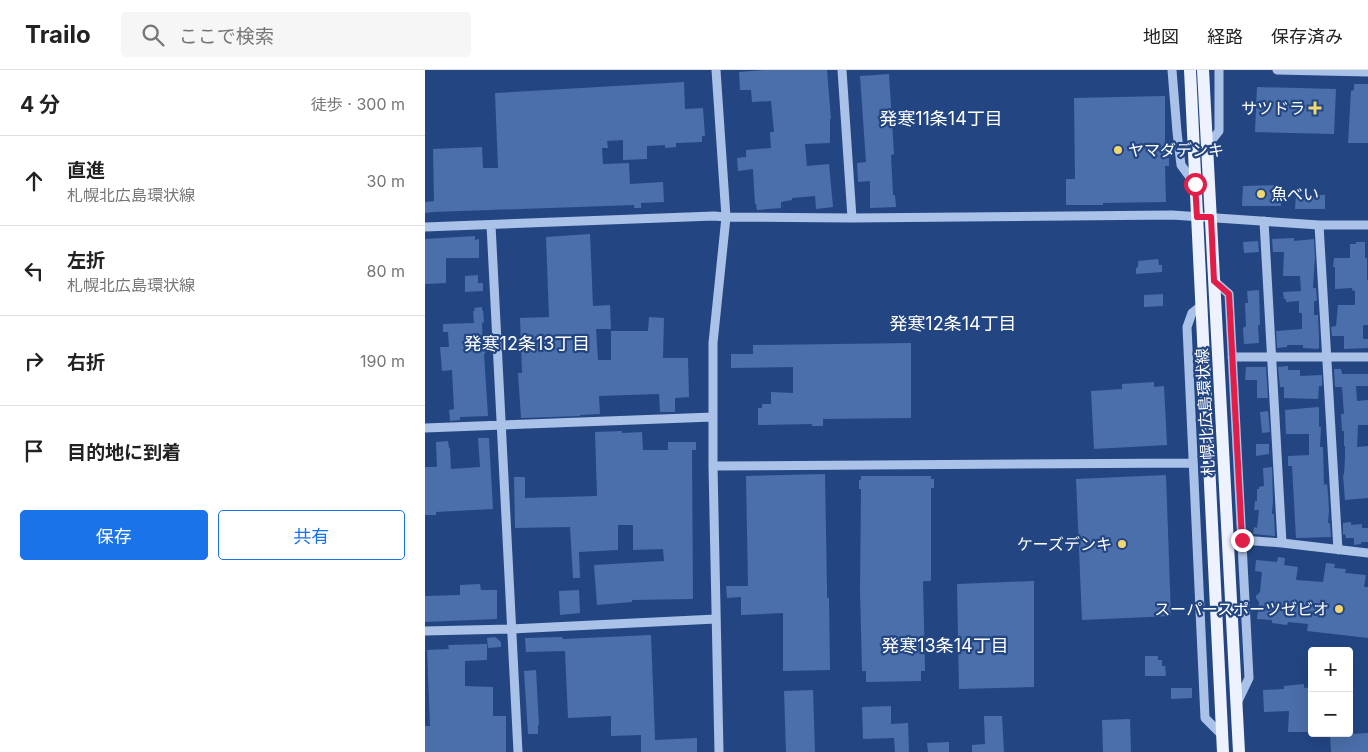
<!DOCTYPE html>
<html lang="ja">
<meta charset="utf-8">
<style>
:root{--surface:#fff;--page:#f6f6f6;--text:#222;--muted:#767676;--line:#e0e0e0;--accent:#1a73e8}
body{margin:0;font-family:Inter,"Noto Sans JP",sans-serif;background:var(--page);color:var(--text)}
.controls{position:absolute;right:15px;bottom:15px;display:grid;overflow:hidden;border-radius:5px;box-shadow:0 5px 20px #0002}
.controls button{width:45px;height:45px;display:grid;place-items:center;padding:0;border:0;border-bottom:1px solid var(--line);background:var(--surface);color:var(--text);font:25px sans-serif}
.stop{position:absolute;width:15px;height:15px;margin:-11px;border:4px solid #e11d48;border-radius:50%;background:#fff}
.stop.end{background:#e11d48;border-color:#fff;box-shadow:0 1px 5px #0008}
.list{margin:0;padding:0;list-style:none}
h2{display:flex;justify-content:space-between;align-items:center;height:65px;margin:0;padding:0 20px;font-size:21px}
h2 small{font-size:16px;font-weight:400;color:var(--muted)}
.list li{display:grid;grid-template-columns:32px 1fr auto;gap:15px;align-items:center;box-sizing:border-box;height:90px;padding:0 20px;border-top:1px solid var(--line)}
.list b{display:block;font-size:19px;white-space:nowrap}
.list p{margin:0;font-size:16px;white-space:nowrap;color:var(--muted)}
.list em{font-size:16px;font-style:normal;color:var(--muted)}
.actions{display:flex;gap:10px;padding:15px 20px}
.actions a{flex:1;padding:11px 0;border:1px solid var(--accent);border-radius:5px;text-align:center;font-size:18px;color:var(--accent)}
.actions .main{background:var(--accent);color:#fff}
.icon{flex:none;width:28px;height:28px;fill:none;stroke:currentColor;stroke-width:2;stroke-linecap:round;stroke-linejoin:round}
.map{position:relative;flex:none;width:943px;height:682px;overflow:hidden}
header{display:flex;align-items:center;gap:30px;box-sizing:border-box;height:70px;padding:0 25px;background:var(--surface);border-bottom:1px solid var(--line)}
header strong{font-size:24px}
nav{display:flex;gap:28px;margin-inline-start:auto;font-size:18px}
.search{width:350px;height:45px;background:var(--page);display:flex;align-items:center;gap:12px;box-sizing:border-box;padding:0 18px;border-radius:5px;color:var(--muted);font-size:19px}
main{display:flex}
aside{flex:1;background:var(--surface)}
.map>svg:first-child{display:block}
</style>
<header>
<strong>Trailo</strong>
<div class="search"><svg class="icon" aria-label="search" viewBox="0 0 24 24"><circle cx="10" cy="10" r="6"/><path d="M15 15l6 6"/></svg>ここで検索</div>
<nav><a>地図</a><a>経路</a><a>保存済み</a></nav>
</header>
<main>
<aside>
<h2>4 分<small>徒歩 · 300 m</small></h2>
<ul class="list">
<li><svg class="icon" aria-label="ahead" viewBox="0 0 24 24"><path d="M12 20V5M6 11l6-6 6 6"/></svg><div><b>直進</b><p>札幌北広島環状線</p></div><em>30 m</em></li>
<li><svg class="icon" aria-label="left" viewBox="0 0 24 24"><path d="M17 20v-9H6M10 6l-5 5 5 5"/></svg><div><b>左折</b><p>札幌北広島環状線</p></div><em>80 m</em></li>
<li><svg class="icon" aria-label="right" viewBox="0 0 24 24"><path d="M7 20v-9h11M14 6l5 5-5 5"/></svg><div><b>右折</b></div><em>190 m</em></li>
<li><svg class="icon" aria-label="arrive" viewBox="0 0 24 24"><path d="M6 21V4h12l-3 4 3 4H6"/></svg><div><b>目的地に到着</b></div></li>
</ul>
<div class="actions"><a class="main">保存</a><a>共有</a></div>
</aside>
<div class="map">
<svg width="943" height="682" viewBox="0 0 943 682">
<rect width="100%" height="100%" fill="#234683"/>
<!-- building -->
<path fill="#4b6fab" d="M339,0h63l4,49h-1v24l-25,1 2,22 22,-2 4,43 -17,2 -1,-13 -23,2v2l-11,2v6l-24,2 -1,-6h-1l-2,-35 -15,2 -1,-13 9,-1v-7l25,-2 -1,-16h4l-3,-31 -19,1 -1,-12h-11l-1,-18z
M464,4l5,80 -3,1 2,40h2l1,12 -26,1v-27l-12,1 -1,-19 9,-1 -6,-86z
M259,12l1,27 18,-1 2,28h-3v6l-26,1v4l-11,1v-3l-18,1v13l-24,1v-20l-16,1 1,7h-6l1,16 26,-1 1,21 33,-2 1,20 -23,1v5h-7v-3l-201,7 -8,1v-11l9,-1 -1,-52 49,-2 1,21h15l-3,-75z
M929,14h14v59h-20l3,-52 3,-1z
M832,17l79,2 -2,45 -79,-2z
M740,26v62h4v8h-4l1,36 -63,1v2h-37v-26h9l-1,-81z
M856,115v21h-39l1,-20z
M871,125h29v14h-30z
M165,164l3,72 17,-1 1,24h-15l2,31h13v-29h37l1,-14 15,1 -1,40h25l1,39 -14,1v14h-15l-1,-18 -60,2 1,18 -20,1v1l-59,2 -3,-45h4l-2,-55 29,-1 -3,-80z
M50,166v4l4,-1v19h-33v25l-21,1v-45z
M869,168v3l20,-2 1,18 -2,31h3l1,13h-3v14h4l1,24v9l-1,1 -15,-1v-3h-16v2l-10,1 -1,-17 26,-2v-16h-3v-12l-13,1v-3h-2l-1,-7 18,-1 -1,-15h-17l1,-24h-11l-1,-13z
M833,171l1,11 -15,1 -1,-11z
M931,172h9v16h2v22h1v45h-5v14h5v9l-24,1v-13h-12l-1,-9 5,-1 2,-21h17v-14l-3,-1v-2l-17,1v-22h-2l1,-9h16v-14h6z
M733,189l1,6h3v7l-26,2v-6l2,-1v-6z
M53,205v8h5v8l-18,1v-16z
M834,220l1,35h-2l1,18 -15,1 -1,-16 3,-2 -1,-23h3l-1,-12z
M738,224v12l-19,1v-12z
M57,237v3h1l1,12 -2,1 1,23h2v8h-1l4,62 -28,1v3l-10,1 -1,-11 5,-1 -2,-39 -10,1 -2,-24h9l-1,-15h-5v-8l31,-1 -1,-12h2l-1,-3z
M486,273v75l-88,1v7h-11v-2l-54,1v-17h4v-4h9v-12l22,1v-26l-62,1v-14h22v-9z
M863,296v4h12v6l22,-1v11h-3l-1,13 -34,-1v-11h-4l-2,-20z
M821,297h20l2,31h-11v-18h-12z
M909,299h7l1,5h26v12h-12l1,15 11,-1v25h-10l-1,22 11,-1v52l-23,2 -2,-25h1l1,-17v-12h-1v-15h-2l-1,-17h3l-2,-27h-7z
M729,312v5l10,-1 3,59 -73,4 -3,-58 31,-2v-5z
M893,337l1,1v19h2l-1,20h3l1,38 3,-1 1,9 1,17 -1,13h2l1,14 -35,1 -4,-72h-4v-10l21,-1v-21h-23l-1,-24z
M843,341l2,21 -8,1 -2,-21z
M197,361v2l20,-1 1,18h25v-8h28v8h-4l1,149 -61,1v2l-35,3 -3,-40 70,-4 -1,-12 -30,1v-25h-15v25l-39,2 1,26h-7l-3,-51 -55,1 -1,-51h11v21l72,-2 -2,-64z
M53,368h11l4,71 -57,3v3h-11v-48h12l-1,-25 12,-1 1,7h1l1,21 29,-2z
M831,374h13v10l-13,2z
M847,397l1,34 -1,13h2l1,22 -22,-2 1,-7 3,1 2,-18h-5l1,-9h2v-12h2v-2l5,-1 -1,-18z
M400,404l2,114v10h2l1,72 -47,1v-58l-42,2v-18l-14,1 -1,-12h22l-2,-110z
M741,405l5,141 -89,4 -6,-141z
M436,406h70v3h3v9h-3v93h-8l2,90h-4v10l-55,1v-11h-4l-2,-81 1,-101h-2v-9h2z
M926,452v3l11,-1v4h6v14h-7v2l-7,1v-7h-8l-1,-4 -2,1v-12z
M853,487l7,1 -1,7 14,2 -2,13 27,2 3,-19 9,1 -1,4 12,1 -1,4 21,2 -2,12h4v51l-61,-7 1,-7 -20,-2 -1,3 -15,-2v-3l-15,-1 2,-17 -3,-4v-2l4,-4 2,-20 -7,-1 1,-11 21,2z
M609,511v106l-75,2 -2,-105z
M55,514l1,6h16v29l-72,3v-26l35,-1v-10z
M154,520l1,23 -20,2 -1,-24z
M226,565l4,105 42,-2v14h-56v-17l-30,1v-20l-43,2 -3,-67 -39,1 -1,-14 37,-1 1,2z
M70,567l6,5v5l-13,1 -1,-10z
M62,574v16l-22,1v25l28,1v29h13v36h-81v-26h5l-3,-76 22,-1 -1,-4z
M720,586h13v4h4v6h3l1,10h-21z
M111,600l3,55h-1v9h-10l-4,-63z
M879,614v4l8,-1v24h-3l-1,21h-20l1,-21 -25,1 -1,-22 21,-1v-3z
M746,618h21v10l-21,1z
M388,620l2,62h-29l-2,-61z
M466,636v18l17,-1 1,29h-14l-1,-14 -31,1 -1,-32z
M559,646h18l2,36h-32v-7l13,-1z
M705,649l1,33h-28l-1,-32z
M943,663v19h-37l-1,-17z
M524,672v10h-21l-1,-9z"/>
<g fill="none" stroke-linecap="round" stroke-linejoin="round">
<!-- minor -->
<path stroke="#abc2e8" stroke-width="9" d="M291,0l10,147 -13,126v123l6,286
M417,0l10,148
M747,0l5,62 4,33 14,19
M852,0l91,2
M782,76l12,-15v-61
M839,151l18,322
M66,155l27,527
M894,155l19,325
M0,157l289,-11 12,1 126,1 320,-3 147,10h49
M789,211l15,13 20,384 -12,25
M776,236l-9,7 -5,14 18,391 17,17
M807,287h136
M0,358l288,-11
M288,396l480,-3
M817,470l40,3 86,10
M0,561l86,-2 205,-10"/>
<!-- major -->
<path stroke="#edf2fe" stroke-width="12" d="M765,0l33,682
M778,0l36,682"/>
</g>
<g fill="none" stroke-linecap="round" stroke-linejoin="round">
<!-- route -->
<path stroke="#e11d48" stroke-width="6" d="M770,114l2,33h14l3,64 15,13 13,246"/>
</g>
<!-- markers -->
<g fill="#f3d76e" stroke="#234683" stroke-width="2">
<path d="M887.5 30.5h5v5h5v5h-5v5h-5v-5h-5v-5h5z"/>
<circle cx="693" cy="80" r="5"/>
<circle cx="836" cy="124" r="5"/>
<circle cx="697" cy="474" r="5"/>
<circle cx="914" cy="539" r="5"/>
</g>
<g text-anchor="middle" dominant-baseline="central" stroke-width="4.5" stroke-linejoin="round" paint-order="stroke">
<!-- poi labels -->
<g font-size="16" fill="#fff" stroke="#234683" text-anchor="end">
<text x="880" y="38">サツドラ</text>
<text x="703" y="80" text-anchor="start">ヤマダデンキ</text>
<text x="846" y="124" text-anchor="start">魚べい</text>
<text x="687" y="474">ケーズデンキ</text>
<text x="904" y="539">スーパースポーツゼビオ</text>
</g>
<!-- street labels -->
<g font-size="16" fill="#fff" stroke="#234683">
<text transform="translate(780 342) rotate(-93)">札幌北広島環状線</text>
</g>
<!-- neighbourhood labels -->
<g font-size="18" fill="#fff" stroke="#234683">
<text x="516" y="48">発寒11条14丁目</text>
<text x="528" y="253">発寒12条14丁目</text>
<text x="102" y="273">発寒12条13丁目</text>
<text x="520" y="575">発寒13条14丁目</text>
</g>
</g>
</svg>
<div class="controls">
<button>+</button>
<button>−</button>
</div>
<div class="stop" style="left:770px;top:114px"></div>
<div class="stop end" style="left:817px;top:470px"></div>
</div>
</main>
